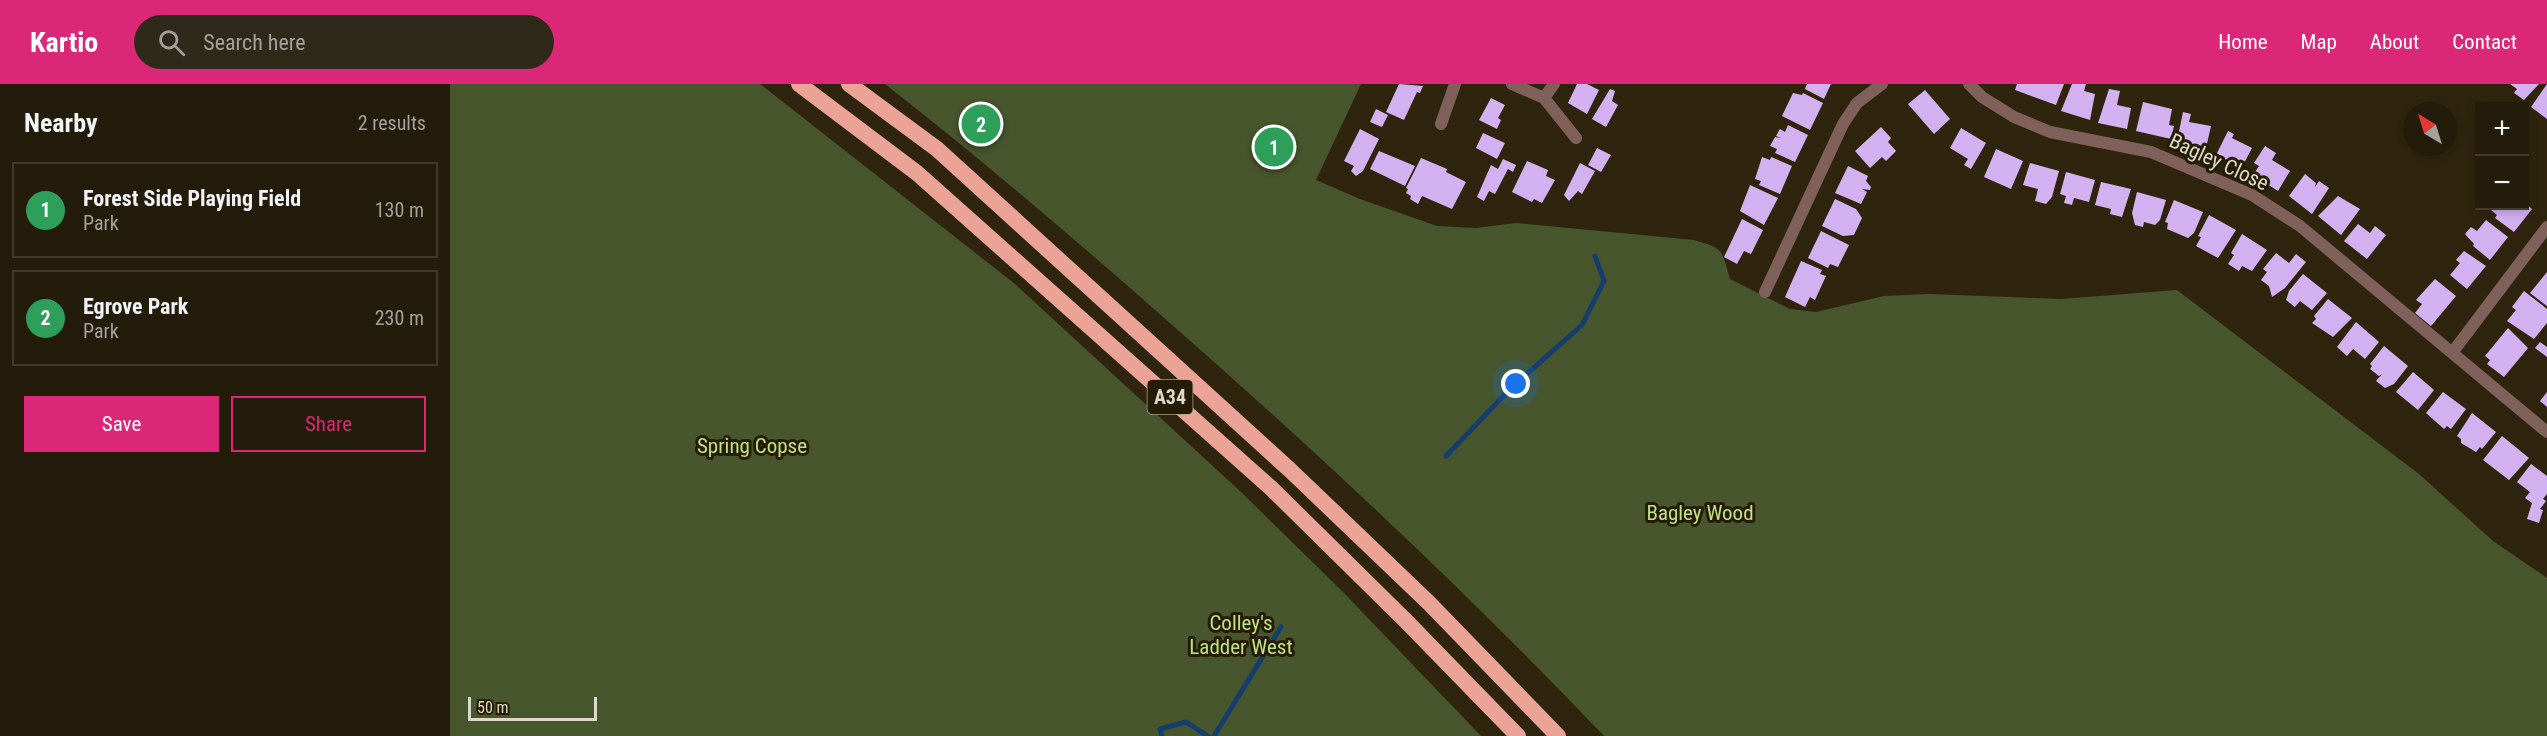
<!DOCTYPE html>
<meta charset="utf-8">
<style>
:root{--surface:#231c0b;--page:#2f2919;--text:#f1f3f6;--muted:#a3a19d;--line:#403a2c;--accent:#db2777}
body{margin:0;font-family:"Roboto Condensed",sans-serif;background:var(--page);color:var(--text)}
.controls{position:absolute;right:18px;top:18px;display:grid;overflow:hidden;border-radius:0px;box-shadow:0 3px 9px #0003}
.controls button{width:54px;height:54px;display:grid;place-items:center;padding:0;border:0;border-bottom:2px solid var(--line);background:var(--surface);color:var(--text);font:30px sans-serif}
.compass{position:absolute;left:1953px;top:18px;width:54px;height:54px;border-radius:50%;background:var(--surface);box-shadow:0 3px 9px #0003;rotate:322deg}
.scale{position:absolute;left:18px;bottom:15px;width:129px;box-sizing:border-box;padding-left:6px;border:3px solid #ded8ca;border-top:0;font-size:16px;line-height:21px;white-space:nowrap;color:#ded8ca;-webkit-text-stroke:4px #251c05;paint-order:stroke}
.you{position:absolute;left:1066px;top:300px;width:21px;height:21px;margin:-15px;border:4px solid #fff;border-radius:50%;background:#1a73e8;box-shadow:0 0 0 9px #1a73e833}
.badge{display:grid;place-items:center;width:39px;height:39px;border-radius:50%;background:var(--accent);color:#fff;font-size:20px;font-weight:700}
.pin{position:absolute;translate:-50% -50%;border:3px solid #fff;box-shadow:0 2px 6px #0006}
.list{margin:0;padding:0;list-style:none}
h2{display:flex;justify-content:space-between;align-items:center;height:78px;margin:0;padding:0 24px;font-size:26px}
h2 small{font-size:20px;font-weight:400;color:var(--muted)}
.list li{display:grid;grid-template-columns:39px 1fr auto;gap:18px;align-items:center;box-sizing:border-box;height:96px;margin:0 12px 12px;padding:0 12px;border:2px solid var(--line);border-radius:0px}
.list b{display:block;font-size:22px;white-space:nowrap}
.list p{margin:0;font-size:20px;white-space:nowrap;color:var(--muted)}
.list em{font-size:20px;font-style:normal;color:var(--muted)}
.actions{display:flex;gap:12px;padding:18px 24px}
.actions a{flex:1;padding:14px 0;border:2px solid var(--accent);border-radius:0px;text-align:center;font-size:21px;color:var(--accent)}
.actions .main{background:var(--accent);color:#fff}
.icon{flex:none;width:33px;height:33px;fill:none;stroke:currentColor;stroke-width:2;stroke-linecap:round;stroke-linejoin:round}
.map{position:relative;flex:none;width:2097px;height:652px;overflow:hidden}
header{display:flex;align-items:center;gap:36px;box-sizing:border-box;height:84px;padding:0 30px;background:var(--accent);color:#fff}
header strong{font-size:28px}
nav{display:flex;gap:33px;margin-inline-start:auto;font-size:21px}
.search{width:420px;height:54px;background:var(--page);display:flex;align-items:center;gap:15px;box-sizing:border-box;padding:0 21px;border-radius:33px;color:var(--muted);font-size:22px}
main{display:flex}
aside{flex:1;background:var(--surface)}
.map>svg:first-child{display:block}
</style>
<header>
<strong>Kartio</strong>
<div class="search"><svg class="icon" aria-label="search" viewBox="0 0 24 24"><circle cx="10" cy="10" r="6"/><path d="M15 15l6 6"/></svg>Search here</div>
<nav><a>Home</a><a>Map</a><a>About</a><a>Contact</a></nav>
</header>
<main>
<aside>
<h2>Nearby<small>2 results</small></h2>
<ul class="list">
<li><span class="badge" style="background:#2e9e5b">1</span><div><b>Forest Side Playing Field</b><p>Park</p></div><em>130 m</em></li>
<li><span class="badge" style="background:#2e9e5b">2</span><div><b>Egrove Park</b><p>Park</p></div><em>230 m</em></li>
</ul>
<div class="actions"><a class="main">Save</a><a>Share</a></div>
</aside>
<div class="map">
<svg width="2097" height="652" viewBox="0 0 2097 652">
<rect width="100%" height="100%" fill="#2f250f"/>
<!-- green -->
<path fill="#48562d" d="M0,0h310l255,200 226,208 102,100 138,144h-1031z
M435,0h476l-45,96 44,19 77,27 39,2 40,-5 178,17c30,9 27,8 36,39l60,30 26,3 68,-16 45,-2 132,5 116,-9 242,184 74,67 54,37v158h-943c-140,-147 -289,-286 -442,-420 -91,-80 -181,-157 -277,-232z"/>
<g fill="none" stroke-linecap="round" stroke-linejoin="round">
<!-- stream -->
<path stroke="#153e6e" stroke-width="5" d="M996,372l66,-69 70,-62 22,-44 -9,-25
M712,652l-2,-7 26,-7 22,14
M764,652l67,-109"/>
</g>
<!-- building -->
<path fill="#d3b1f0" d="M949,0l24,2 -3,7 -3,-1 -13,28 -18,-8z
M1127,0h10l12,6 -12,24 -19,-11z
M1357,0h24l-7,15 -19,-10z
M1567,0h47l-8,21 -41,-15z
M1622,0h14l-2,7 11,3 -5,26 -29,-9z
M2060,0h29l-15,16 -10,-7 3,-4z
M2097,0v35l-16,-12z
M1160,5l5,2 -3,10 6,4 -12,22 -14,-8z
M1659,5l11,2 -3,14 14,3 -4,21 -29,-6z
M1475,6l25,29 -16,15 -26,-30z
M1343,9l9,2 1,-2 20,10 -13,27 -28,-14z
M1041,14l14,7 -7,13 3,2 -4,9 -18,-9z
M1693,18l29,7 -3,16 5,1 -3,13 -35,-8z
M926,25l12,6 -6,12 -12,-5z
M1733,28l8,2 -2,8 22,4 -5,22 -29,-7z
M1338,41l20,10 -13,27 -20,-9 2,-4 -7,-3 5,-9 6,1 -5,-2 4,-7 5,3z
M1431,43l10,11 -3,4 8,9 -10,10 -4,-4 -12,11 -15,-17z
M1511,44l25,15 -15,26 -7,-4 4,-6 -18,-11z
M910,45l19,10 -16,32 -7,5 -5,-5 3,-5 -10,-5z
M1778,47l6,3 -2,4 20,10 -10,19 -26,-12z
M1033,49l22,10 -8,16 -21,-11z
M1815,62l11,7 -4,7 18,11 -12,20 -25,-16 6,-9 -5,-3z
M1147,64l14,7 -10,17 -13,-7z
M1546,65l27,12 -12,28 -27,-12z
M929,67l36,15 -10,20 -35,-17z
M1312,73l8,3 1,-3 21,9 -12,28 -21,-9 2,-4 -6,-2z
M971,74l26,11 -1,3 20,10 -14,27 -30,-13 -4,8 -8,-5 1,-3 -5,-3 2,-4 -2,-1z
M1053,75l13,6 -3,7 -5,-3 -13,25 -6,-3 -5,10 -7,-4 14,-32 7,4z
M1077,77l21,9 -2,6 9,4 -13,23 -8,-4 -2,3 -20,-10z
M1130,79l15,8 -13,23 -4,-3 -9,10 -5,-6z
M1580,79l29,8 -7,26 -6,7 -11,-3 3,-12 -15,-4z
M1398,82l20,10 -2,5 5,6 -1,3 -8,-1 5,3 -6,12 -26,-11z
M1616,88l29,8 -6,22 -15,-4 -2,7 -8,-2 2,-7 -6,-2z
M1855,90l11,9 -1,4 4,-6 10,7 -17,26 -23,-18z
M1651,98l30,7 -9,28 -12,-3 1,-5 -16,-4z
M1300,101l28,13 -14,27 -24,-14z
M1687,108l29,8 -6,20 -5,5 -11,-3 -1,5 -8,-2 -3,-12z
M1888,112l22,13 -19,26 -23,-19z
M1385,115l21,10 6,9 -8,17 -11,1 -21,-10z
M1724,116l29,12 -9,21 -6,5 -21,-9 1,-6 -3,-1z
M2074,118l8,7 -18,23 -19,-14 2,-3 -6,-5 4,-4h29z
M1759,131l27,15 -18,28 -22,-12 5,-9 -3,-1z
M1292,135l21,11 -12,24 -7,-3 -7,13 -13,-7z
M2036,136l22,17 -18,23 -17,-14 1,-2 -9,-10 6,-7 6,4z
M1908,140l12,9 5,-7 11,9 -19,24 -23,-18z
M1371,147l28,14 -11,22 -8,-3 -2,4 -20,-10z
M1792,150l25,16 -15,21 -10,-5 -3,5 -11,-7 6,-9 -3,-2z
M2014,167l22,15 -19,23 -17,-14 10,-12 -4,-3z
M1826,169l13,10 7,-9 10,8 -21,26 -13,9 -3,-11 -8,-6 6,-8 -4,-3z
M1351,177l21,9 -2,4 6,2 -11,24 -5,-3 -5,10 -20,-10z
M2097,188v34l-17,-13z
M1853,190l24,19 -15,17 -12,-9 -5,6 -9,-7 3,-9z
M1985,195l21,17 -25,30 -16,-13 7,-9 -6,-4z
M2074,207l23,18v14l-13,16 -27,-18 9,-11 -4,-3z
M1878,215l24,19 -19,19 -21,-14 4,-4 -2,-3z
M1906,238l23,20 -14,17 -12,-10 -6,7 -10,-9z
M2058,244l20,20 -24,29 -17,-13 3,-4 -5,-4z
M2090,258l7,5v10l-12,-9z
M1934,262l24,20 -14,18 -9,4 -9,-7 6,-7 -3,2 -9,-7 2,-3 -2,-2z
M1963,288l21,18 -16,20 -22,-18z
M1993,308l23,17 -15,20 -4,-3 -3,3 -18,-16z
M2097,308v15l-7,-6z
M2022,329l24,19 -14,17 -2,-2 -4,5 -15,-9v-4l-4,-3z
M2052,352l27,22 -20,22 -26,-20z
M2081,380l16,12v18l-4,5 3,2 -6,8 3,1 -4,13 -12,-4 5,-16 -7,-5 5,-6 -13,-10z"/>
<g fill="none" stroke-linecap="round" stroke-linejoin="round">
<!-- minor -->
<path stroke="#80605a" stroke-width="12" d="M1062,0l32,14 32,40
M1519,0l13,13 32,20 36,15 101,20 101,43 48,31 247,206
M1094,14l10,-14
M991,40l14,-40
M1315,208l78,-168 14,-21 25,-19
M2002,269l95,-126"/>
<!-- trunk -->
<path stroke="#eaa396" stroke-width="16" d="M349,0l118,89 354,315 135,133 112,115
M399,0l88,65 353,321 139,133 129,133"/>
</g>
<g text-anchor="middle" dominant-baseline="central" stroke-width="6" stroke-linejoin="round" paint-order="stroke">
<!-- shield labels -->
<rect fill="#251c05" stroke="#a6a08f" stroke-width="1.5" x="697.5" y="296" width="45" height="34" rx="4.5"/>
<g font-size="20" font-weight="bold" fill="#ded8ca">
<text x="720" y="313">A34</text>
</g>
<!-- street labels -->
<g font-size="21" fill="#ded8ca" stroke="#251c05">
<text transform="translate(1769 78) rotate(25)">Bagley Close</text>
</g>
<!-- park labels -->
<g font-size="21" fill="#c0e184" stroke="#251c05">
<text x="302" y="362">Spring Copse</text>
<text x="1250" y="429">Bagley Wood</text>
<text x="791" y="539">Colley's<tspan x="791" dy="24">Ladder West</tspan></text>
</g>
</g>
</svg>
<div class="controls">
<button>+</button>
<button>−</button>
</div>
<svg class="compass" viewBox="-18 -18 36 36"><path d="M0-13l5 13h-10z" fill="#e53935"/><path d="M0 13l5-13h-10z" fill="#a3a19d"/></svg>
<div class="scale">50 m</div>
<div class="you"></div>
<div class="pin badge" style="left:824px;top:63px;background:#2e9e5b">1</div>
<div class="pin badge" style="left:531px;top:40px;background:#2e9e5b">2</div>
</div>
</main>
